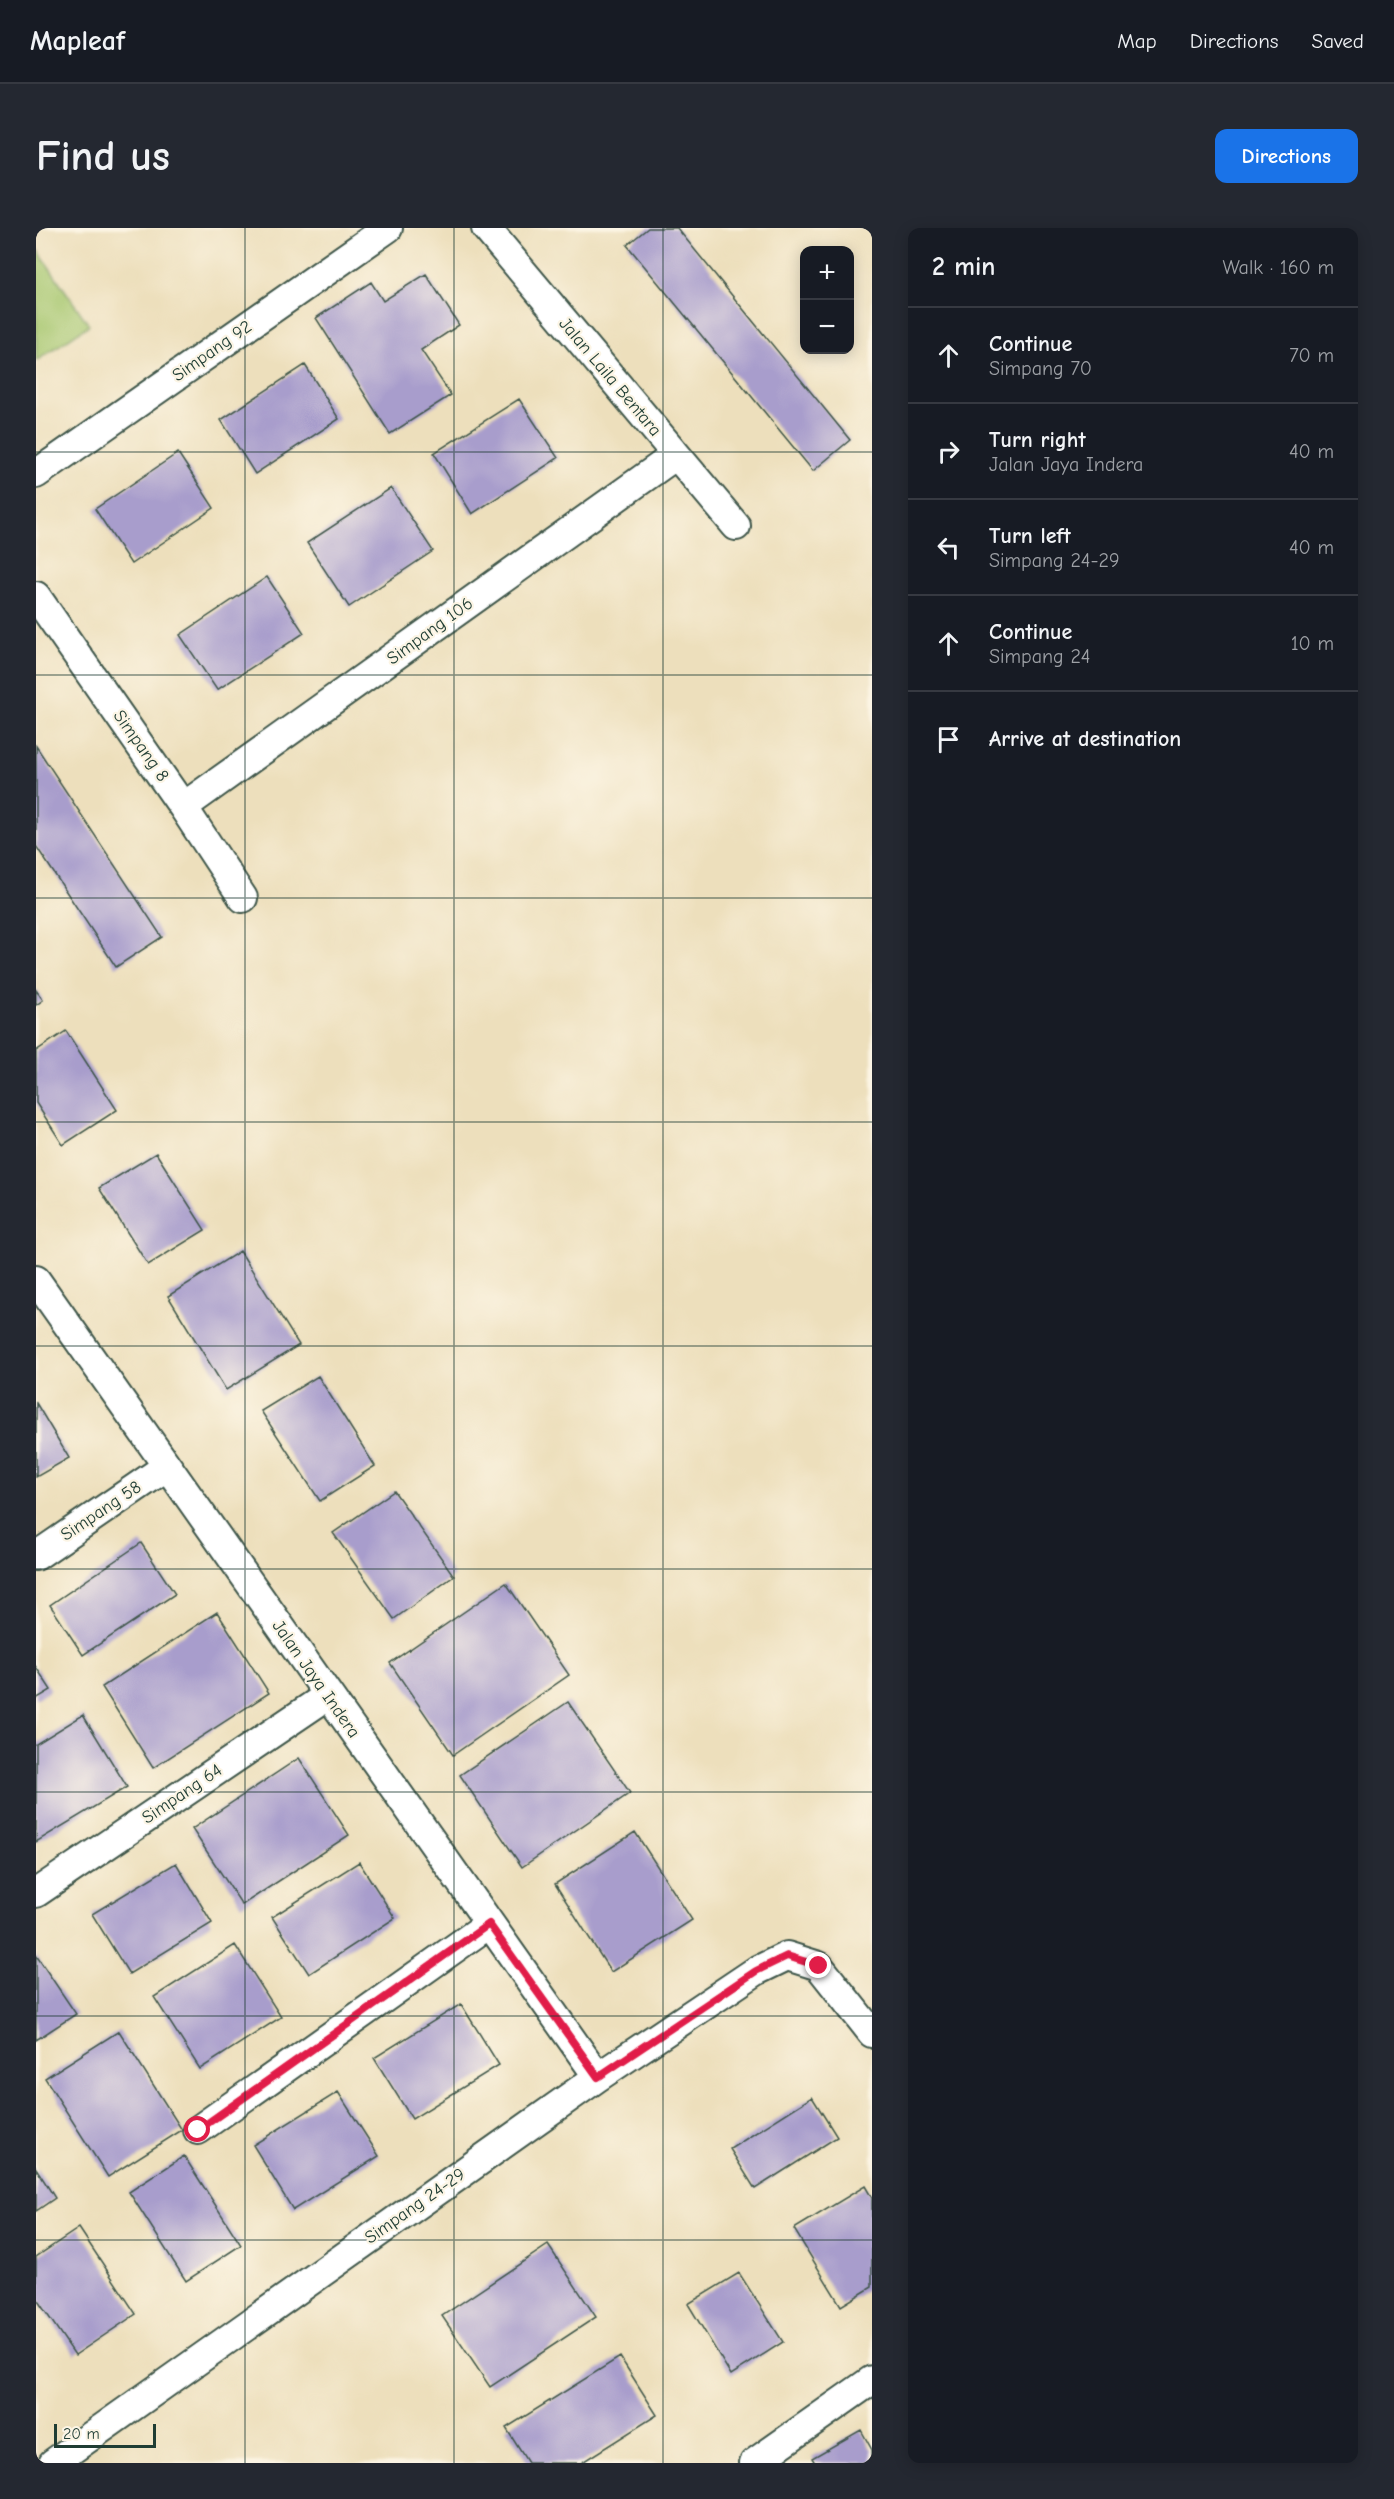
<!DOCTYPE html>
<meta charset="utf-8">
<style>
:root{--surface:#171b24;--page:#242831;--text:#f1f3f6;--muted:#9ea1a6;--line:#363941;--accent:#1a73e8}
body{margin:0;font-family:"Comic Neue",sans-serif;background:var(--page);color:var(--text)}
.controls{position:absolute;right:18px;top:18px;display:grid;overflow:hidden;border-radius:12px;box-shadow:0 3px 15px #0003}
.controls button{width:54px;height:54px;display:grid;place-items:center;padding:0;border:0;border-bottom:2px solid var(--line);background:var(--surface);color:var(--text);font:30px sans-serif}
.scale{position:absolute;left:18px;bottom:15px;width:102px;box-sizing:border-box;padding-left:6px;border:3px solid #1f3d34;border-top:0;font-size:16px;line-height:21px;white-space:nowrap;color:#1f3d34;-webkit-text-stroke:4px #fcf5e5;paint-order:stroke}
.stop{position:absolute;width:18px;height:18px;margin:-14px;border:4px solid #e11d48;border-radius:50%;background:#fff}
.stop.end{background:#e11d48;border-color:#fff;box-shadow:0 2px 6px #0008}
.list{margin:0;padding:0;list-style:none}
h2{display:flex;justify-content:space-between;align-items:center;height:78px;margin:0;padding:0 24px;font-size:26px}
h2 small{font-size:20px;font-weight:400;color:var(--muted)}
.list li{display:grid;grid-template-columns:39px 1fr auto;gap:18px;align-items:center;box-sizing:border-box;height:96px;padding:0 24px;border-top:2px solid var(--line)}
.list b{display:block;font-size:22px;white-space:nowrap}
.list p{margin:0;font-size:20px;white-space:nowrap;color:var(--muted)}
.list em{font-size:20px;font-style:normal;color:var(--muted)}
.icon{flex:none;width:33px;height:33px;fill:none;stroke:currentColor;stroke-width:2;stroke-linecap:round;stroke-linejoin:round}
.map{position:relative;flex:none;width:836px;height:2235px;overflow:hidden;border-radius:12px}
header{display:flex;align-items:center;gap:36px;box-sizing:border-box;height:84px;padding:0 30px;background:var(--surface);border-bottom:2px solid var(--line)}
header strong{font-size:28px}
nav{display:flex;gap:33px;margin-inline-start:auto;font-size:21px}
.intro{display:flex;align-items:center;justify-content:space-between;box-sizing:border-box;height:144px;padding:0 36px}
h1{margin:0;font-size:42px}
.button{padding:15px 27px;border-radius:12px;background:var(--accent);color:#fff;font-size:21px;font-weight:700}
main{display:flex;gap:36px;padding:0 36px}
aside{flex:1;background:var(--surface);border-radius:12px;box-shadow:0 3px 15px #0003}
.map>svg:first-child{display:block}
</style>
<header>
<strong>Mapleaf</strong>
<nav><a>Map</a><a>Directions</a><a>Saved</a></nav>
</header>
<div class="intro"><h1>Find us</h1><a class="button">Directions</a></div>
<main>
<div class="map">
<svg width="836" height="2235" viewBox="0 0 836 2235">
<rect width="100%" height="100%" fill="#fcf5e5"/>
<filter id="ink" filterUnits="userSpaceOnUse"><feTurbulence type="fractalNoise" baseFrequency=".0167" numOctaves="2"/><feDisplacementMap in="SourceGraphic" scale="12" xChannelSelector="R" yChannelSelector="G"/><feConvolveMatrix kernelMatrix="1 2 1 2 8 2 1 2 1" color-interpolation-filters="sRGB"/></filter>
<filter id="wash" filterUnits="userSpaceOnUse"><feTurbulence type="fractalNoise" baseFrequency=".008" numOctaves="4" result="noise"/><feDisplacementMap in="SourceGraphic" scale="24" xChannelSelector="R" yChannelSelector="G"/><feGaussianBlur stdDeviation="1.35" result="paint"/><feColorMatrix in="noise" values="0 0 0 0 0 0 0 0 0 0 0 0 0 0 0 0 0 1.4 0 .05"/><feComposite in="paint" operator="in"/></filter>
<g filter="url(#wash)">
<rect width="100%" height="100%" fill="#eddfbc"/>
<!-- green -->
<path fill="#a7c770" stroke="#638252" stroke-width="1.5" d="M0,20l53,77 -53,36z"/>
<g id="blocks">
<!-- building -->
<path fill="#a89dcc" d="M612,0h29l173,212 -37,31 -186,-226z
M390,46l33,51 -38,25 30,45 -61,39 -74,-116 55,-36 12,19z
M269,137l34,54 -84,55 -34,-54z
M483,171l39,59 -86,56 -38,-61z
M142,225l36,55 -83,56 -36,-55z
M355,260l42,63 -84,56 -42,-64z
M231,349l37,56 -87,57 -37,-55z
M0,518l126,191 -46,30 -80,-121z
M0,762l7,10 -7,5z
M30,803l51,79 -54,35 -27,-42v-52z
M120,925l49,77 -57,35 -49,-77z
M204,1023l59,94 -73,45 -58,-94z
M282,1148l57,90 -55,35 -59,-90z
M0,1175l33,55 -33,19z
M358,1263l60,85 -60,43 -61,-86z
M105,1315l34,51 -92,61 -33,-50z
M470,1355l63,92 -116,80 -63,-92z
M181,1384l52,81 -116,75 -51,-81z
M0,1439l15,23 -15,9z
M532,1474l62,91 -108,74 -62,-92z
M47,1487l44,72 -91,55v-98z
M263,1530l50,77 -107,70 -50,-76z
M599,1604l57,88 -81,52 -56,-88z
M323,1634l36,56 -86,56 -37,-57z
M140,1635l36,60 -83,51 -37,-60z
M199,1717l46,72 -81,52 -46,-72z
M0,1727l40,59 -40,26z
M425,1776l38,61 -87,54 -38,-61z
M83,1803l63,99 -74,47 -63,-99z
M302,1864l41,64 -86,54 -40,-65z
M776,1869l25,40 -82,52 -25,-40z
M148,1928l57,89 -55,36 -57,-89z
M0,1940l19,30 -19,13z
M829,1958l7,12v89l-31,19 -47,-77z
M43,2000l57,86 -61,41 -39,-57v-41z
M512,2017l48,72 -106,70 -48,-71z
M703,2045l44,69 -52,33 -43,-71z
M584,2129l37,58 -76,48h-53l-22,-35z
M825,2202l11,20v13h-57l-3,-5z"/>
</g>
</g>
<g filter="url(#ink)">
<use href="#blocks" fill-opacity="0" stroke="#3e5548" stroke-width="1.5"/>
<g fill="none" stroke-linecap="round" stroke-linejoin="round">
<!-- street casing -->
<g stroke="#3e5548" stroke-width="32">
<path id="street" d="M450,0l250,298
M0,246l352,-246
M0,368l147,211 60,91
M147,579l493,-352
M0,1052c186,267 374,532 562,797
M0,1328l130,-89
M0,1665l291,-197
M162,1902l291,-206
M17,2235l545,-386 158,-106 31,-15 32,10 53,67
M718,2235l118,-83"/>
</g>
<!-- street -->
<use href="#street" stroke="#fff" stroke-width="28"/>
</g>
</g>
<g fill="none" stroke-linecap="round" stroke-linejoin="round" filter="url(#ink)">
<!-- route -->
<path stroke="#e11d48" stroke-width="8" d="M162,1902l291,-206 109,153 158,-106 31,-15 32,10"/>
</g>
<!-- grid -->
<path fill="none" stroke="#1f3d34" stroke-width="1.5" stroke-opacity="0.55" d="M209,0v2235M418,0v2235M627,0v2235M0,224h836M0,447h836M0,670h836M0,894h836M0,1118h836M0,1341h836M0,1564h836M0,1788h836M0,2012h836"/>
<g text-anchor="middle" dominant-baseline="central" stroke-width="4.5" stroke-linejoin="round" paint-order="stroke">
<!-- street labels -->
<g font-size="18" fill="#1f3d34" stroke="#fcf5e5">
<text transform="translate(176 123) rotate(-35)">Simpang 92</text>
<text transform="translate(574 149) rotate(50)">Jalan Laila Bentara</text>
<text transform="translate(394 403) rotate(-36)">Simpang 106</text>
<text transform="translate(105 518) rotate(55)">Simpang 8</text>
<text transform="translate(65 1283) rotate(-34)">Simpang 58</text>
<text transform="translate(280 1451) rotate(55)">Jalan Jaya Indera</text>
<text transform="translate(146 1566) rotate(-34)">Simpang 64</text>
<text transform="translate(379 1978) rotate(-35)">Simpang 24-29</text>
</g>
</g>
</svg>
<div class="controls">
<button>+</button>
<button>−</button>
</div>
<div class="scale">20 m</div>
<div class="stop" style="left:162px;top:1902px"></div>
<div class="stop end" style="left:783px;top:1738px"></div>
</div>
<aside>
<h2>2 min<small>Walk · 160 m</small></h2>
<ul class="list">
<li><svg class="icon" aria-label="ahead" viewBox="0 0 24 24"><path d="M12 20V5M6 11l6-6 6 6"/></svg><div><b>Continue</b><p>Simpang 70</p></div><em>70 m</em></li>
<li><svg class="icon" aria-label="right" viewBox="0 0 24 24"><path d="M7 20v-9h11M14 6l5 5-5 5"/></svg><div><b>Turn right</b><p>Jalan Jaya Indera</p></div><em>40 m</em></li>
<li><svg class="icon" aria-label="left" viewBox="0 0 24 24"><path d="M17 20v-9H6M10 6l-5 5 5 5"/></svg><div><b>Turn left</b><p>Simpang 24-29</p></div><em>40 m</em></li>
<li><svg class="icon" aria-label="ahead" viewBox="0 0 24 24"><path d="M12 20V5M6 11l6-6 6 6"/></svg><div><b>Continue</b><p>Simpang 24</p></div><em>10 m</em></li>
<li><svg class="icon" aria-label="arrive" viewBox="0 0 24 24"><path d="M6 21V4h12l-3 4 3 4H6"/></svg><div><b>Arrive at destination</b></div></li>
</ul>
</aside>
</main>
